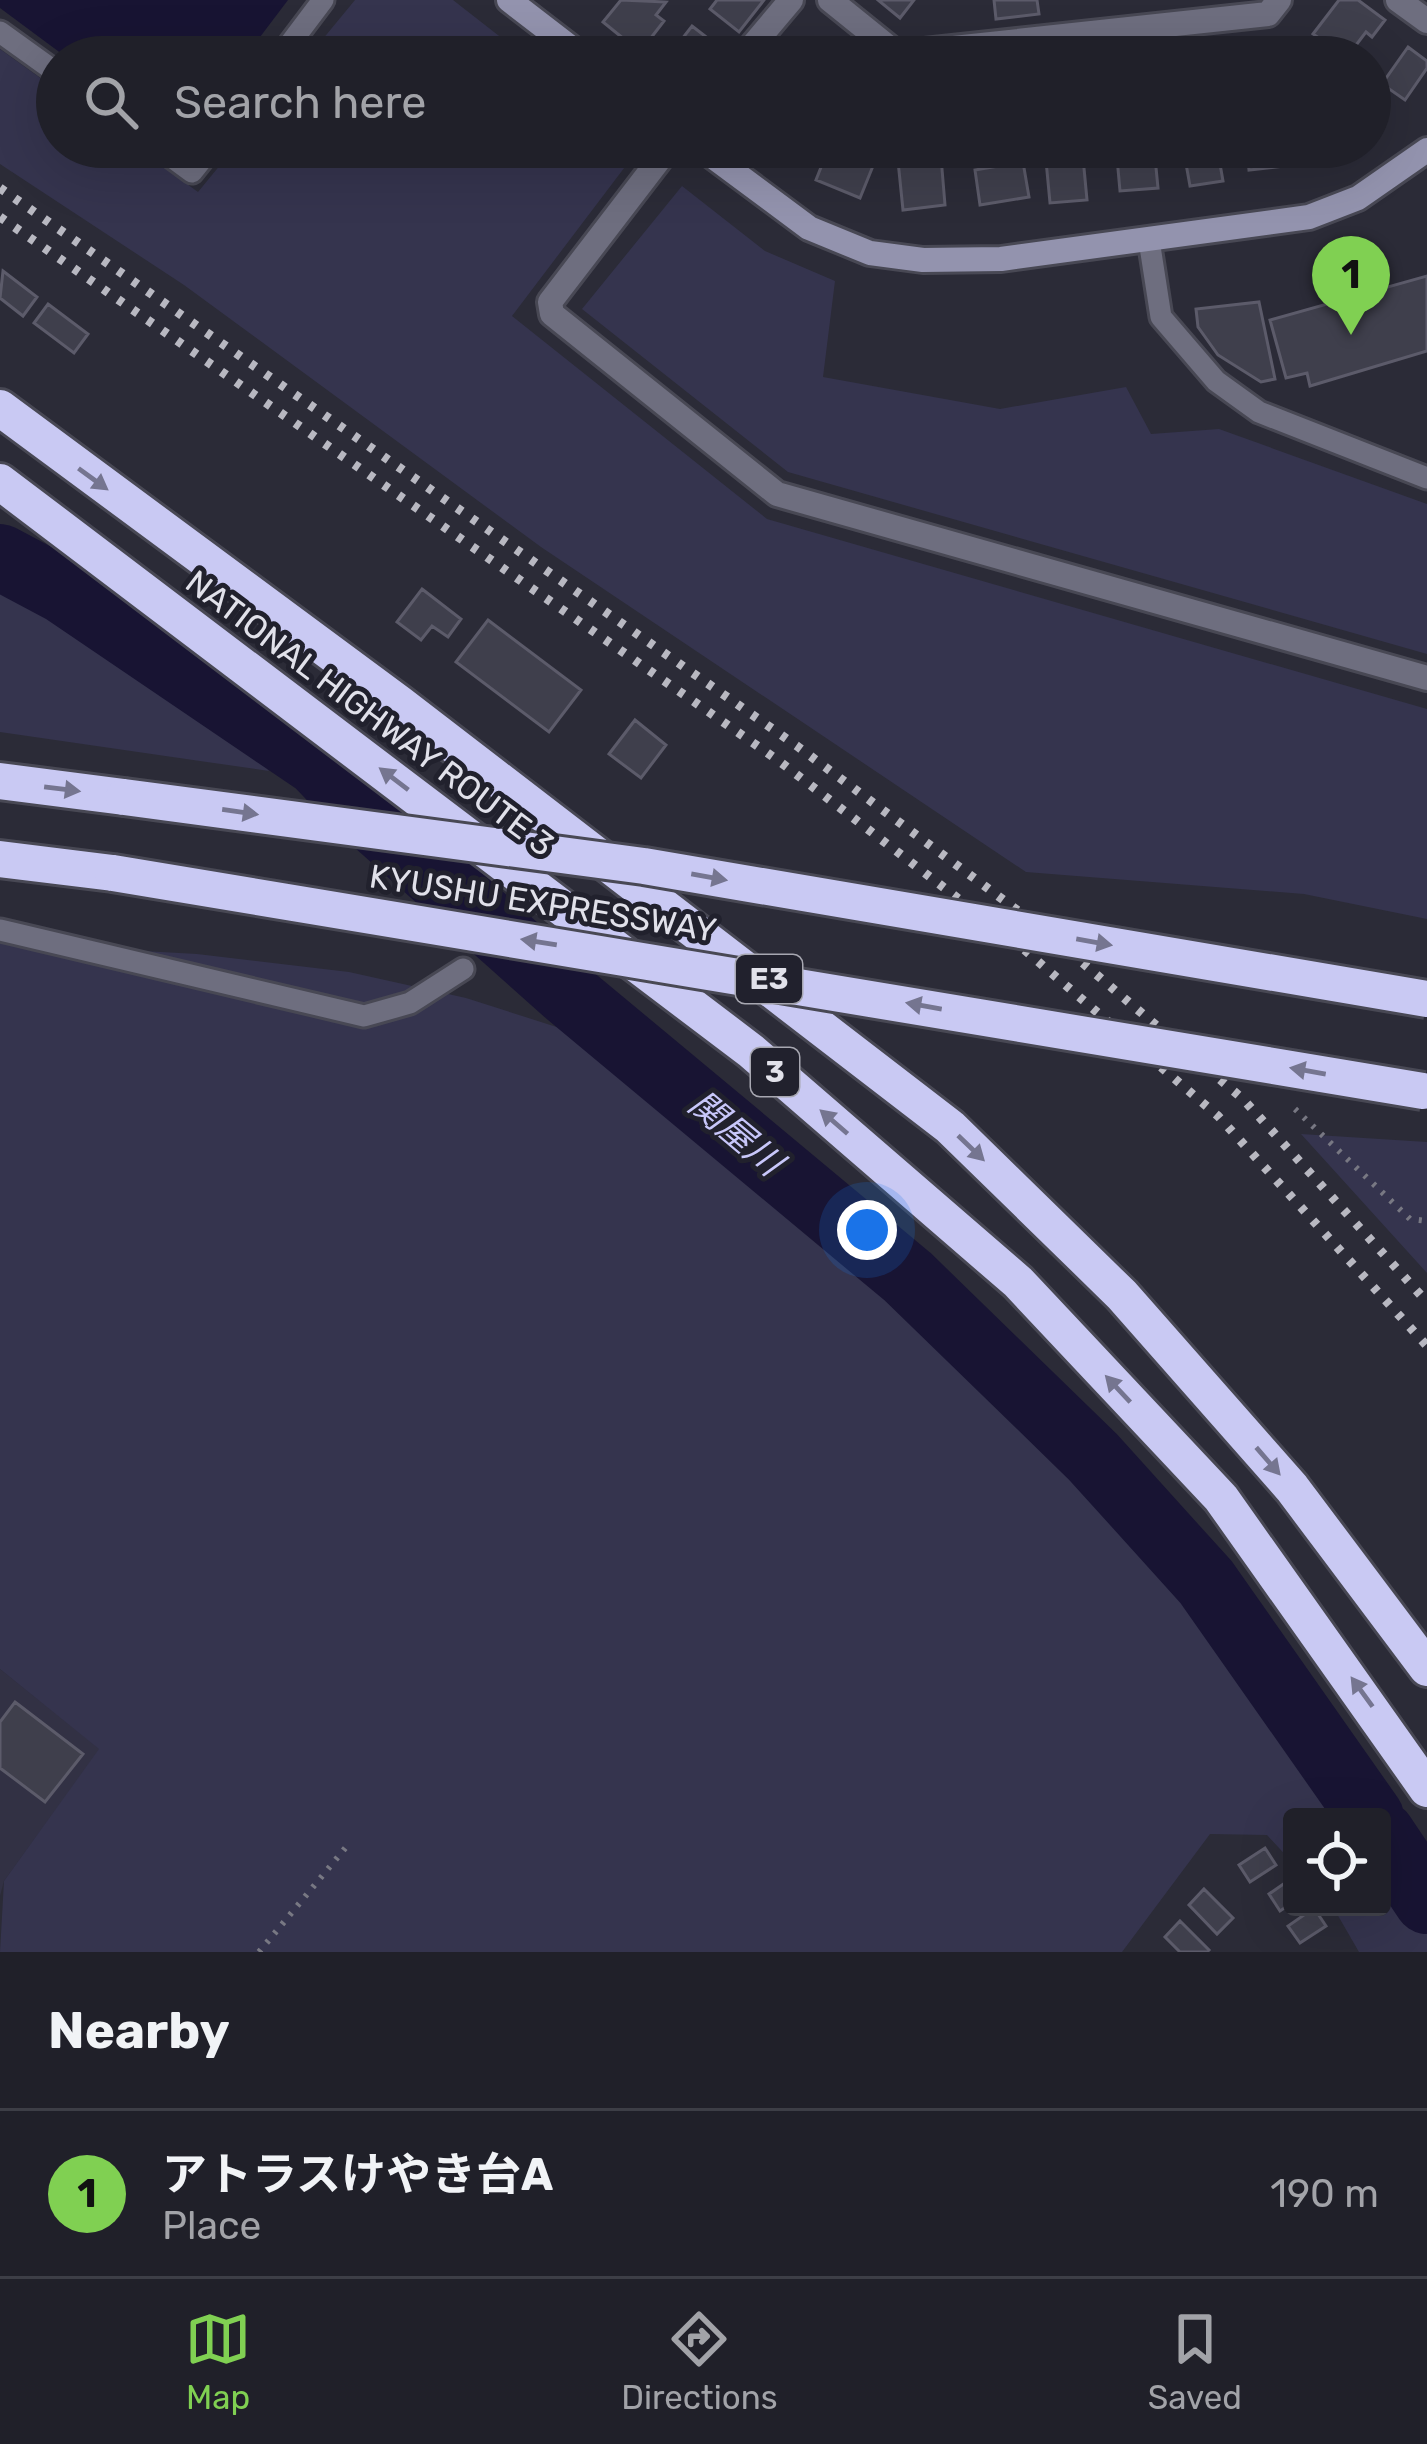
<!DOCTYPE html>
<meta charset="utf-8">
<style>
:root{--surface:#202029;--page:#282831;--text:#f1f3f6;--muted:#a2a3a8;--line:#3d3e46;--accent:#80d052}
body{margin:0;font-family:Rubik,"Noto Sans JP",sans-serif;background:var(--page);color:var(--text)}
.controls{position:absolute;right:36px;bottom:36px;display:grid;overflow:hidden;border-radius:12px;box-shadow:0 12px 48px #0002}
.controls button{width:108px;height:108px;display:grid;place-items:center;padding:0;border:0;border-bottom:3px solid var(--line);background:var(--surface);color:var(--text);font:60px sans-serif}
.you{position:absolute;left:867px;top:1230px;width:42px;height:42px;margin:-30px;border:9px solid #fff;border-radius:50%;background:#1a73e8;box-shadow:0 0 0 18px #1a73e833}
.badge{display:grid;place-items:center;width:78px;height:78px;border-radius:50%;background:var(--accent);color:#111;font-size:39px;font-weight:700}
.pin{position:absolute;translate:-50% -99px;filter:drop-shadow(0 3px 6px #0008)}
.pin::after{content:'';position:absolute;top:63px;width:42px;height:36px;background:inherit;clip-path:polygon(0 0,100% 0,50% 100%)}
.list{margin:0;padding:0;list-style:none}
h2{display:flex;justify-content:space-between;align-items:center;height:156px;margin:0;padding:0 48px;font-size:51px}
h2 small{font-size:39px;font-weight:400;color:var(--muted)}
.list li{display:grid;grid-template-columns:78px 1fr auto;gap:36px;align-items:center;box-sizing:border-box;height:168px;padding:0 48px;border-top:3px solid var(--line)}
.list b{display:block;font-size:45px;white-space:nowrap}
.list p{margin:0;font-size:39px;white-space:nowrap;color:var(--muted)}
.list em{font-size:39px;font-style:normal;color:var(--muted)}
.icon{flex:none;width:66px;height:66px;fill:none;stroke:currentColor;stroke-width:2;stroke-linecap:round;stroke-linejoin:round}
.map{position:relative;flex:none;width:1427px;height:1952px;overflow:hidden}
.search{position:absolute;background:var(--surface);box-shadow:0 12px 48px #0002;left:36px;right:36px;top:36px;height:132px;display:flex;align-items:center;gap:30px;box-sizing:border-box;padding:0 42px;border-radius:66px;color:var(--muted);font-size:45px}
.sheet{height:324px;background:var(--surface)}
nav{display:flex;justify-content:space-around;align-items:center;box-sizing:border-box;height:168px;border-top:3px solid var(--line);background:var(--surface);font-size:33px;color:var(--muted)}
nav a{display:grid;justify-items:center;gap:6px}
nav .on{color:var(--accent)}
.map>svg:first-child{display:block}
</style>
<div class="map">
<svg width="1427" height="1952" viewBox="0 0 1427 1952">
<rect width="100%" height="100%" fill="#2b2b37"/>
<!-- built -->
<path fill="#323144" d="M0,1669l100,80 -96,132 -4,15z"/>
<!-- green -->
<path fill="#35344e" d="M355,0h98l73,57h-218z
M0,49l57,41v57h79l62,45 37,-45h405l-128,169 255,203 660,190v210l-123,-25 -278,-22 -485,-325 -357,-262 -184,-121z
M682,186l83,65 70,30 -12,96 177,32 126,-22 25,47 68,-5 208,75v150l-639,-182 -206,-163z
M0,582c83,39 213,117 269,189l-269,-39z
M0,943l197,11 152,18 117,26 128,41 129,118 216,164 298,323 119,173h-64v45l-25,-27 -57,-1 -88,118h-1122l4,-71 95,-132 -99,-80z
M1301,1134l126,8v131z
M1382,1856l45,65v31h-68l-26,-45h49z"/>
<!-- water -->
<path fill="#181433" d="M0,0h288l-43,57h-179l-66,-49z"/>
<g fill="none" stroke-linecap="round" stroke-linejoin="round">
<!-- river -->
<path stroke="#181433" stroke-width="66" d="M0,557l62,33 255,173 46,48 204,182 341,284 185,180 113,125 165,235
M1382,1834l45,67"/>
</g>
<!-- building -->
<path fill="#3f3f4c" stroke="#5c5b6a" stroke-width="3" d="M621,0l45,2 -10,13 8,6 -24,31 -37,-30z
M717,0h47l-25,32 -29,-23z
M878,0h36l-14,18z
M994,0h43l2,14 -43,5z
M1339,0h19l27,20 -13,17 -6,-5 -19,25 -34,-23z
M692,26l31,24 -6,7h-49z
M1408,47l19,14v7l-22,32 -23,-16z
M829,147l46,14 -15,37 -44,-18z
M1082,147l5,53 -37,3 -5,-53z
M1116,147h38l4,41 -38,3z
M1183,147h34l6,34 -33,5z
M1247,147h53l2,17 -53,6z
M941,157l4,48 -42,5 -5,-49z
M1023,162l6,35 -49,8 -5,-35z
M3,271l34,26 -14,19 -23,-18z
M1427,276v75l-117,35 -3,-13 -21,5 -16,-58z
M1259,302l16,77 -14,3 -43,-27 -20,-28 -2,-18z
M48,304l40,30 -14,19 -40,-30z
M422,589l39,30 -13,18 -16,-11 -11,14 -24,-18z
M488,620l93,70 -32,42 -93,-70z
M635,720l31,25 -25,33 -32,-24z
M15,1702l68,52 -38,48 -45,-34v-46z
M1265,1848l11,17 -26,17 -11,-17z
M1292,1878v25l-12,8 -11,-17z
M1204,1889l29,29 -16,16 -28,-29z
M1314,1908l12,18 -26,17 -12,-17z
M1180,1921l29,29 -2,2h-27l-15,-15z"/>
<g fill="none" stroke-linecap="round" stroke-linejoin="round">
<!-- lane casing -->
<g stroke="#484854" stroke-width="27">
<path id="lane" d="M0,32l57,41
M280,57l43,-57
M158,147l34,25 20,-25
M1149,240l12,77 55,64 43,31 168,66
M0,930l364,86 46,-13 53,-34"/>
</g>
<!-- street casing -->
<g stroke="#484854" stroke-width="30">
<path id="street" d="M830,0l67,54 371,-40 11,-14
M1398,0l29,21
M743,57l48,-57
M669,147l-119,155 2,12 225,180 650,184"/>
</g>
<!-- secondary casing -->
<g stroke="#484854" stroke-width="30">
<path id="secondary" d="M509,0l74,57
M700,147l109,81 61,25 53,7 78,-1 308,-42 49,-19 69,-48"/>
</g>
<!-- highway casing -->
<g stroke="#484854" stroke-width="42">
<path id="highway" d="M0,408l400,296 550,423 172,168 170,193 135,180
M0,482l751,569 267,231 203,216 206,291
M0,781l124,16
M0,859l113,14"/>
</g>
<!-- path -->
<path stroke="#787883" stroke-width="6" stroke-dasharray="3 9" stroke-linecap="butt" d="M1295,1109l115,110 17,2
M259,1952l88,-106"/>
<!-- lane -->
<use href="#lane" stroke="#6e6e7f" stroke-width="21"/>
<!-- street -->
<use href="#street" stroke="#6e6e7f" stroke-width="24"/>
<!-- secondary -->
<use href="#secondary" stroke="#9393ae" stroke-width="24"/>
<!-- highway -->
<use href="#highway" stroke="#c9c9f3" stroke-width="36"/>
<!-- rail -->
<path stroke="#b8b8c1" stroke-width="9" stroke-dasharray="6 12" stroke-linecap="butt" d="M0,188l797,558 248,185 198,168 184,203
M0,217l779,544 241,185 198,170 209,230"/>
<!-- highway-bridge casing -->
<g stroke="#484854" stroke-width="42" stroke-linecap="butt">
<path id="highway-bridge" d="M124,797l520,69 783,133
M113,873l1310,218"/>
</g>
<!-- highway-bridge -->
<use href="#highway-bridge" stroke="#c9c9f3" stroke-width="36"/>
</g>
<!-- one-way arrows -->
<defs><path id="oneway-solid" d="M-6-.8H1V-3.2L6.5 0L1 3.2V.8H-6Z" transform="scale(3)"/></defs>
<g fill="#757590">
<use href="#oneway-solid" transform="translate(93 479) rotate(36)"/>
<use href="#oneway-solid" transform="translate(394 779) rotate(-143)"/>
<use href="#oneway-solid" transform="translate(62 789) rotate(7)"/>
<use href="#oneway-solid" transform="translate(240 812) rotate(8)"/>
<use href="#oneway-solid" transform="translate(709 877) rotate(10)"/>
<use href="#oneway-solid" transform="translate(539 942) rotate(-171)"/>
<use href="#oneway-solid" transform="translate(1094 942) rotate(10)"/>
<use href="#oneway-solid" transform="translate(924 1006) rotate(-170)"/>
<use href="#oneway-solid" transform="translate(1308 1071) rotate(-170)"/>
<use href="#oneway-solid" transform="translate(834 1122) rotate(-139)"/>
<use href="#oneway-solid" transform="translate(971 1148) rotate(44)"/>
<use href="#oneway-solid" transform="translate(1118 1389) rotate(-133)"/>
<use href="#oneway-solid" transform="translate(1268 1461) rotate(49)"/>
<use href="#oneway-solid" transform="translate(1362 1692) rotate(-126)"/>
</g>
<g text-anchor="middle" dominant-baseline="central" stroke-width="10" stroke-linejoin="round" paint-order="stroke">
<!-- shield labels -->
<g fill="#21212d" stroke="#a7a7b1" stroke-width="3">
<rect x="736" y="955" width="66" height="48" rx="9"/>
<rect x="751" y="1048" width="48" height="48" rx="9"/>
</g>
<g font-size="30" font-weight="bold" fill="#e1e1ea">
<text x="769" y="979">E3</text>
<text x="775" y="1072">3</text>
</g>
<!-- street labels -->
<g font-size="33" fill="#e1e1ea" stroke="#21212d">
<text transform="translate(370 713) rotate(37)">NATIONAL HIGHWAY ROUTE 3</text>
<text transform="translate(543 903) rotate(9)">KYUSHU EXPRESSWAY</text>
</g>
<!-- water labels -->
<g font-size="36" font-style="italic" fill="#c8c7fa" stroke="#21212d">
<text transform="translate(736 1133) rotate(40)">関屋川</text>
</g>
</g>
</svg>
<div class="controls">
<button><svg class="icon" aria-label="locate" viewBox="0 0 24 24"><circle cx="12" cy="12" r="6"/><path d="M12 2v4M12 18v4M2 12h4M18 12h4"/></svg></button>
</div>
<div class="you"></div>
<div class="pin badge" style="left:1351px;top:335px">1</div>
<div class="search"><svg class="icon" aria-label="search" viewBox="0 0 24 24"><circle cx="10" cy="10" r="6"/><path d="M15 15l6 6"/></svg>Search here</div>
</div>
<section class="sheet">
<h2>Nearby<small></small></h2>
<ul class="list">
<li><span class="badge">1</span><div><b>アトラスけやき台A</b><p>Place</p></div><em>190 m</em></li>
</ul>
</section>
<nav>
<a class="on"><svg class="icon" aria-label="map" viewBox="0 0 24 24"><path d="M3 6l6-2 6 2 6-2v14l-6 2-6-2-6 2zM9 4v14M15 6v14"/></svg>Map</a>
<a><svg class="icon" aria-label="directions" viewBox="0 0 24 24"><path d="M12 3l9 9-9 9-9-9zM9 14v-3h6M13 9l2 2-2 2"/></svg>Directions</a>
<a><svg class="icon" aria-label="saved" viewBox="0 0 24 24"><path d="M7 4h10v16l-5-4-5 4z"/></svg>Saved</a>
</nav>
